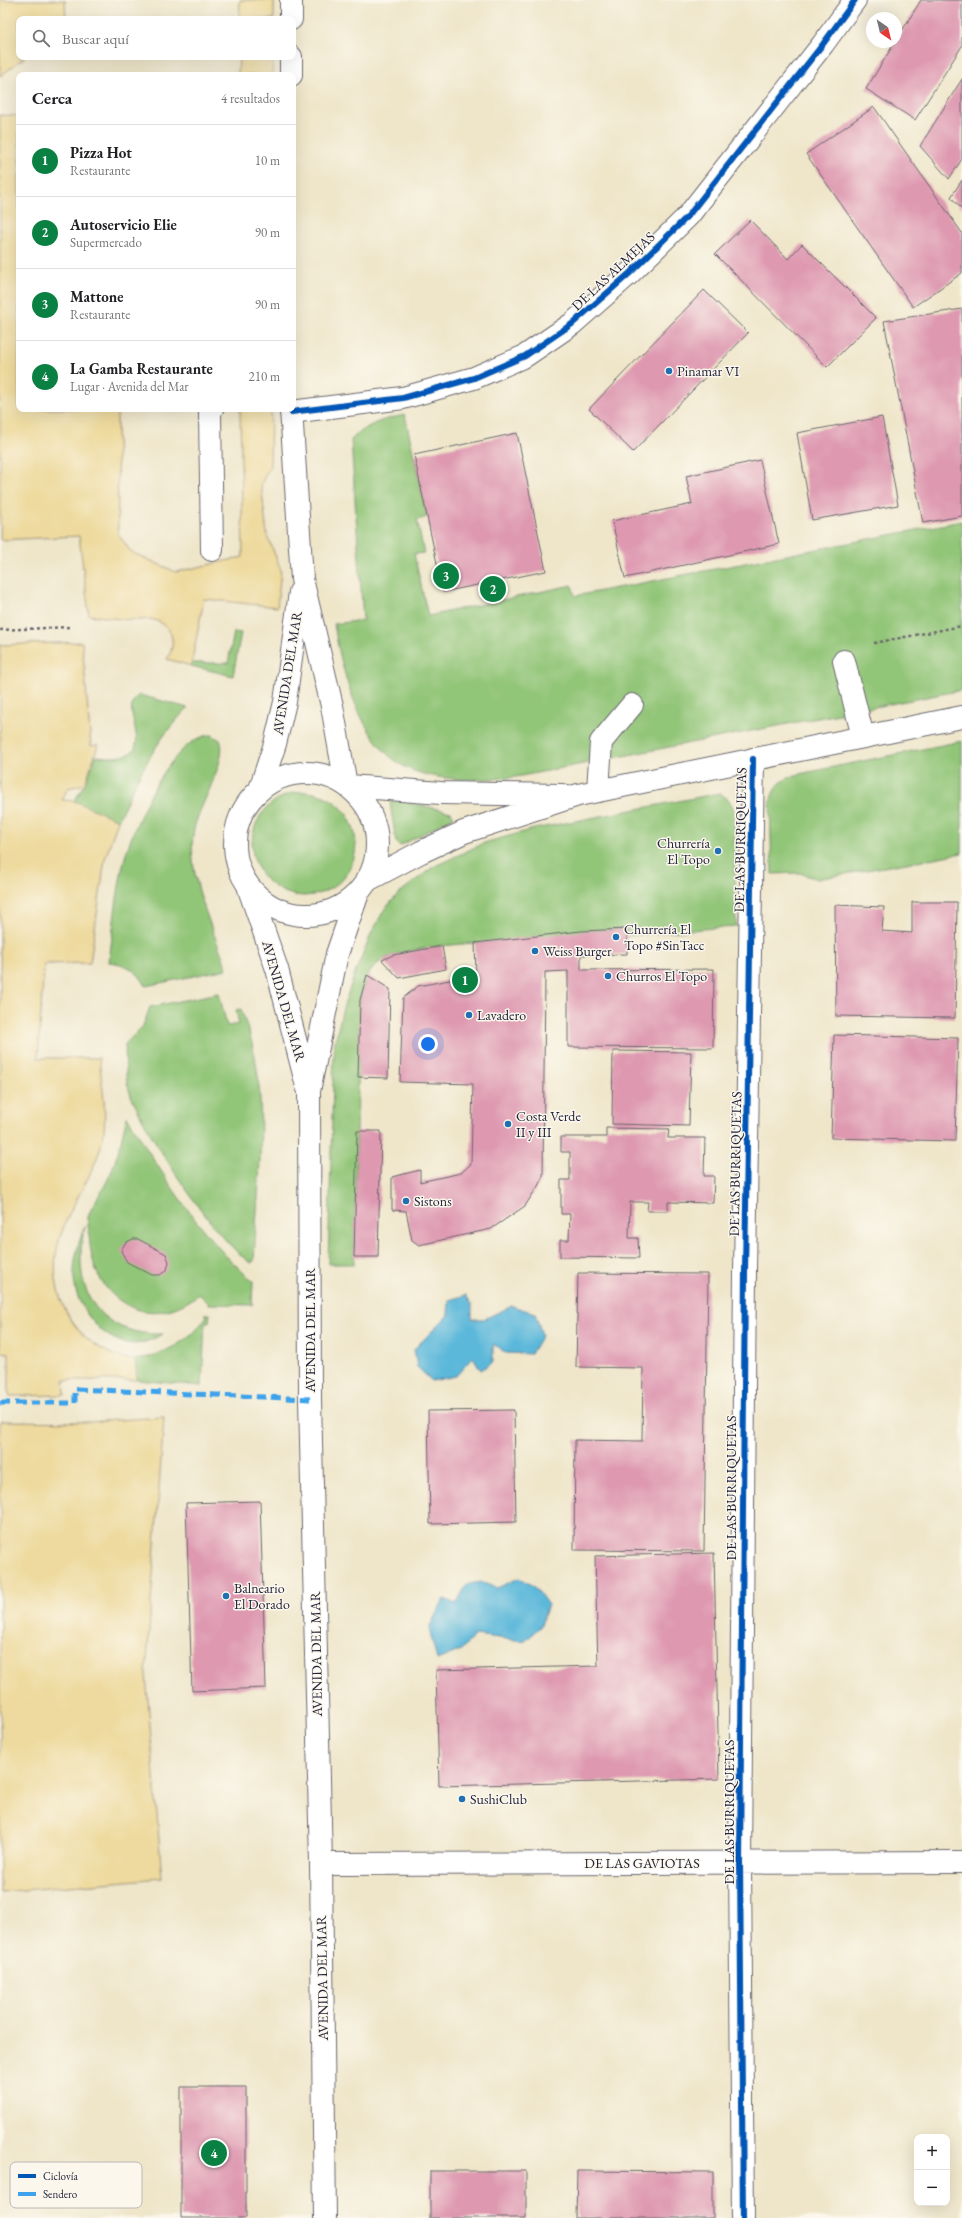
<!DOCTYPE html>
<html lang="es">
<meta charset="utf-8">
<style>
:root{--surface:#fff;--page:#f6f6f6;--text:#202124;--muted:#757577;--line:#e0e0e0;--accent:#0b8043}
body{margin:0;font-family:"EB Garamond",serif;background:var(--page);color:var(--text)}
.controls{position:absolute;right:12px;bottom:12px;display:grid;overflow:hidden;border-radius:8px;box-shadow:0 4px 16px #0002}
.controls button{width:36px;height:36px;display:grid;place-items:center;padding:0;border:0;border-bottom:1px solid var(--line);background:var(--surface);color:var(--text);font:20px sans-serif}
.compass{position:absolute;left:866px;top:12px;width:36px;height:36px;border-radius:50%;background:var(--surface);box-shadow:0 4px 16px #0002;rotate:145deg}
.you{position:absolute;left:428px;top:1044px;width:14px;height:14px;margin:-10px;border:3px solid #fff;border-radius:50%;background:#1a73e8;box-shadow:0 0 0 6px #1a73e833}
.badge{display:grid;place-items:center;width:26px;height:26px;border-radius:50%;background:var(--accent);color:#fff;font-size:13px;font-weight:700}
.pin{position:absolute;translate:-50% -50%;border:2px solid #fff;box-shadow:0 1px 4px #0006}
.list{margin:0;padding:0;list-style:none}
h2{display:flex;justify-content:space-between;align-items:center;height:52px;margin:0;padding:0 16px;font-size:17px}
h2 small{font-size:13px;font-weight:400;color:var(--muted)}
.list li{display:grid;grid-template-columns:26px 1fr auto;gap:12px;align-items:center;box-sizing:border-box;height:72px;padding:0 16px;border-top:1px solid var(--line)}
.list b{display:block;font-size:15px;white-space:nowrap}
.list p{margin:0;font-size:13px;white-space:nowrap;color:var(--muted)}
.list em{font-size:13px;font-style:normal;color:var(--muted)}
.icon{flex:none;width:22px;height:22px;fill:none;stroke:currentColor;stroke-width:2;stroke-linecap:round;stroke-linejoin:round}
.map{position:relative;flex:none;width:962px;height:2218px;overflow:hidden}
.search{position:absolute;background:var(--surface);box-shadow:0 4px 16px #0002;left:16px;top:16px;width:280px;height:44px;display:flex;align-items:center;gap:10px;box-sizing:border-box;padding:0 14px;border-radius:8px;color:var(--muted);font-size:15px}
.panel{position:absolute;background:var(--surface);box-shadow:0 4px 16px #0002;left:16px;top:72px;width:280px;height:340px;border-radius:8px}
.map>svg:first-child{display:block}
</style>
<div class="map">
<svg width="962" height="2218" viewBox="0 0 962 2218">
<rect width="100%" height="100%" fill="#fbf7ec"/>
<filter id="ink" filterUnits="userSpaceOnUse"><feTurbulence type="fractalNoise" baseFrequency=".025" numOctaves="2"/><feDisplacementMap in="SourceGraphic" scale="8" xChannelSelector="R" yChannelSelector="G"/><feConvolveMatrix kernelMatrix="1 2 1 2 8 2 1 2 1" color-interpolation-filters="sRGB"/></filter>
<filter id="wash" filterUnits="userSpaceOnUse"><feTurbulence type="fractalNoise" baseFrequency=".012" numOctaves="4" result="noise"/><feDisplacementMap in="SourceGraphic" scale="16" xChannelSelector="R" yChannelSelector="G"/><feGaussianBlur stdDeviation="0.9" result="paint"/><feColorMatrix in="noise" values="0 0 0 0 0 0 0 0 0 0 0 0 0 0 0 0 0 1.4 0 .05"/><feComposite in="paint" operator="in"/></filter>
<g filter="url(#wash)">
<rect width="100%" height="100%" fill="#efe6ca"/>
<!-- green -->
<path fill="#91c577" stroke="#5a7459" d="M405,415l22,102 -10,3 7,33 -10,1 14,62 144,-31 3,11 387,-75v169l-446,87c-34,4 -91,6 -119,-15 -39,-28 -56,-93 -63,-138l29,-4 -12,-180c16,-16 32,-21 54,-25z
M234,632l7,1 -8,43 -42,-10 1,-3h36z
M140,695l48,13c-33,32 -51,71 -70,112l-44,-19 11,-17 11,-28c77,9 15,-48 44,-61z
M212,735l8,5c9,18 -21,66 -26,89 -9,44 19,99 33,140l-81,17c-9,-16 -19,-22 -37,-24 4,-32 7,-65 14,-97 8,-35 47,-129 89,-130z
M962,741v112l-145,26 -17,-6 -28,1 -2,-70c3,-18 12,-25 29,-30z
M252 844a52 52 0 1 1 104 0a52 52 0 1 1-104 0Z
M720,793l9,7 5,10 2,116 -109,10v-7c-51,2 -101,10 -152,14 -23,2 -72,5 -92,17 -15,9 -20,24 -23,40l-6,264h-26l6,-218 9,-38 13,-38 15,-36 13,-24 15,-17 34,-26 51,-24 50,-14z
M394,799l57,13 3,5 -54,29 -4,-4 -6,-39z
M219,993l8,33 12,-2 -3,-14 5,-1c5,15 11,31 14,47 12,64 2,139 -1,205l-3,2c-34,-20 -107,-132 -121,-170 -6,-15 -4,-33 -5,-49l18,-18 7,-19z
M127,1116c28,46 55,91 91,131 10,12 23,23 35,34l-1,24 -43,-1 -10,-10c-19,16 -45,23 -68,13 -30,-14 -40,-41 -42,-72 0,-5 -2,-13 -1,-18 2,-9 17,-30 21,-40 9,-20 13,-41 18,-61z
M85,1226c-15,61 11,110 78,108 -9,5 -18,9 -29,10 -30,0 -59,-37 -60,-65 -1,-18 4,-36 11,-53z
M204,1314h6l-1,9h-4l-3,63 -65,-6 -2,-20c29,-5 55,-19 72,-44z"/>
<!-- sand -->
<path fill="#eeda9e" stroke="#887e6c" d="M0,0h65l1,19h-47v38h6l-25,19z
M240,0h34v19h-35z
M239,57h34l-1,18h-34z
M0,115l19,1v293h98l1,125 13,18 45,20 67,-15 -3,-148h31l-1,57 -9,18 6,51 14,35 -4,37 -73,-8 -13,67 -24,-7c10,-15 6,-34 -13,-39 -5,-2 -10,0 -15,0 -17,0 -34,-3 -50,-5l-10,-79 -79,4z
M82,642l9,104 7,-1 -13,39 -17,4 -6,12 12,1 44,19 -13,39 -15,104 -46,1 -6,94h61c3,28 10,60 2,88 -9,32 -31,59 -41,91 -18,55 17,116 75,123l2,20h-73l1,15 -56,1v-43l-9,-1v-707z
M164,1417l-18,257 16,204 -162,14v-471l88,1z"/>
<!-- water -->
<path fill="#5cb8da" stroke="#3f6d8a" d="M466,1295l6,10v14h12l28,-13 23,7 7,22 -11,19 -25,-1 -13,-9v18l-12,8 -8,-13 -17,19 -24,5 -15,-14 -3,-18 34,-34 1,-15z
M519,1578l16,9 13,18 -8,22 -16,14 -49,-6 -14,15 -24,10 -8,-32 15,-29 12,5 11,-20 15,-2 15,6z"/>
<g id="blocks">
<!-- building -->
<path fill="#de99b1" d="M921,0h41v46l-47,74 -49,-31z
M962,79v80l-13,20 -29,-33z
M874,107l88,126v40l-49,34 -107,-153z
M962,180v29l-11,-12z
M750,220l38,39 14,-15 74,74 -49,49 -112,-113z
M704,290l44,43 -115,119 -44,-43z
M962,309v207l-39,7 -39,-202z
M882,417l16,88 -86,15 -15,-87z
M517,433l29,138 -103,21 -29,-137z
M760,460l19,84 -154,34 -13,-57 80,-17 -6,-28z
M912,902h45l-2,116 -119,-2 -1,-111 49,2 -2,24 30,2z
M627,929v25l-46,1v15l133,-1 -1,79 -145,-1v-76l-23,1 -2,204 -5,10 -13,20 -34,23 -72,16 -7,-5 -6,-29 -14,-1v-33l28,-7v12l41,-9 10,-9 2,-80 -73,-2 3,-84 15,-12 58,-11 -1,-32 106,-12z
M442,946l4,23 -47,9 -17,-18 11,-5z
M367,975l23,14 -2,89 -30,-1 2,-77z
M834,1035l124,3 -3,103 -124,-3z
M613,1051l78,1 -2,74 -77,-2z
M606,1128l63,1 -1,9h37l-1,38h10l-1,27 -45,-1v9h-21l1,-9h-18l-1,36h9l1,20 -79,-1v-17h9l1,-26h-9v-34h9v-28h-9v-15h45z
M357,1131h24l-3,126h-24z
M133,1239h5l28,15 3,8 -2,8 -7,5h-8l-25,-13 -6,-11 4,-8z
M578,1273l130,1 -4,277 -130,-1 1,-110 67,1 1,-73 -67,-1z
M514,1410l2,112 -86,2 -2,-113z
M260,1501l6,187 -74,3 -6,-188z
M714,1553l5,226 -280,7 -3,-116 162,-4 -3,-110z
M181,2087h65v131h-65z
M430,2171h96v47h-96z
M577,2171l136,1v46h-137z"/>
</g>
</g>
<g filter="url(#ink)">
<use href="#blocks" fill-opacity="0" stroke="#6a676d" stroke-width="1"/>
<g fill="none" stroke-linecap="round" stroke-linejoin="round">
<!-- minor casing -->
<g stroke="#6a676d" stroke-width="24">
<path id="minor" d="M212,409l-2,4 2,137
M291,412l112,-14 71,-20 51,-22 47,-32 58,-51 58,-57 135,-172 32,-44
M844,661l19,76
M598,791l3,-49 31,-37
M321,1864l641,-2
M743,2218l-3,-355 5,-592 8,-512"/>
</g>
<!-- major casing -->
<g stroke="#6a676d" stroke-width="24">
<path id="major" d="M291,0v19
M291,57v18
M291,409l11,170 30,127 14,79
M235 844a71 71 0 1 1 142 0a71 71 0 1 1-142 0Z
M349,786l92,7 121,2
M260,789l15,-45 10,-42 15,-110
M366,881l55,-29 43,-20 114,-37 384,-78
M249,889l28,80 30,117
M325,2218l-4,-354 -11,-465 -1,-308 28,-137 21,-61"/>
</g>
<!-- path -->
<path stroke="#6a676d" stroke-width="2.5" stroke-dasharray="3 3" stroke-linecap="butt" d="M0,630l71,-3
M874,643l88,-17"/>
<!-- minor -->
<use href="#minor" stroke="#fff" stroke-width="22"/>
<!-- major -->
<use href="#major" stroke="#fff" stroke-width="22"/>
<!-- quiet -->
<path stroke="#3ea2ec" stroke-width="5" stroke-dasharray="10 5" stroke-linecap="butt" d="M0,1403h75v-14l235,10"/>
<!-- cycleway casing -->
<g stroke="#fbf7ec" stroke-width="8">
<path id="cycleway" d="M291,412l112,-14 71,-20 51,-22 47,-32 58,-51 58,-57 135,-172 32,-44
M743,2218l-3,-355 5,-592 8,-512"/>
</g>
<!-- cycleway -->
<use href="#cycleway" stroke="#0057b8" stroke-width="6"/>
</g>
</g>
<!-- markers -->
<g fill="#1f6fb2" stroke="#fbf7ec" stroke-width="1.5">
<circle cx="669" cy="371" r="4"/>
<circle cx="718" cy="851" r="4"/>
<circle cx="616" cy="937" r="4"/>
<circle cx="535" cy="951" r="4"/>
<circle cx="608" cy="976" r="4"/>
<circle cx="469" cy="1015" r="4"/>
<circle cx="508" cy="1124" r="4"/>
<circle cx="406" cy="1201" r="4"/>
<circle cx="226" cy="1596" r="4"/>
<circle cx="462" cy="1799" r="4"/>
</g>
<g text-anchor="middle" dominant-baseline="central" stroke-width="3" stroke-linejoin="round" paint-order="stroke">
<!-- street labels -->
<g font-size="14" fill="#22223b" stroke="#fbf7ec">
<text transform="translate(613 271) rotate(-43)">DE LAS ALMEJAS</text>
<text transform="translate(287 673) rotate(-81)">AVENIDA DEL MAR</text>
<text transform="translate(740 840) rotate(-89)">DE LAS BURRIQUETAS</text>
<text transform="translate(284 1001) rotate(74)">AVENIDA DEL MAR</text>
<text transform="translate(735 1164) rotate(-89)">DE LAS BURRIQUETAS</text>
<text transform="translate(310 1330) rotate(-90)">AVENIDA DEL MAR</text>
<text transform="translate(731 1488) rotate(-90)">DE LAS BURRIQUETAS</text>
<text transform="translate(316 1654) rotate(-91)">AVENIDA DEL MAR</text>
<text transform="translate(729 1812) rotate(-90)">DE LAS BURRIQUETAS</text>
<text x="642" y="1863">DE LAS GAVIOTAS</text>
<text transform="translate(322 1978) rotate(-91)">AVENIDA DEL MAR</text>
</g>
<!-- poi labels -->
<g font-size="14" fill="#22223b" stroke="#fbf7ec" text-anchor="start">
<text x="677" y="371">Pinamar VI</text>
<text x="710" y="843" text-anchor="end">Churrería<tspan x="710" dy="16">El Topo</tspan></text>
<text x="624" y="929">Churrería El<tspan x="624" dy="16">Topo #SinTacc</tspan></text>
<text x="543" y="951">Weiss Burger</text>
<text x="616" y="976">Churros El Topo</text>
<text x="477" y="1015">Lavadero</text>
<text x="516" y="1116">Costa Verde<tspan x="516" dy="16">II y III</tspan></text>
<text x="414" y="1201">Sistons</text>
<text x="234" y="1588">Balneario<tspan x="234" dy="16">El Dorado</tspan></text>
<text x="470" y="1799">SushiClub</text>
</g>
</g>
<!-- legend -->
<rect x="10" y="2162" width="132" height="46" rx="6" fill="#fbf7ec" stroke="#bab7b7" stroke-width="1"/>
<rect x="18" y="2174" width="18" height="4" fill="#0057b8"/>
<rect x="18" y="2192" width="18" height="4" fill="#3ea2ec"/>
<g font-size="11" fill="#22223b">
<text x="43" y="2180">Ciclovía</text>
<text x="43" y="2198">Sendero</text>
</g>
</svg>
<div class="controls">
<button>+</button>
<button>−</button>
</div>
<svg class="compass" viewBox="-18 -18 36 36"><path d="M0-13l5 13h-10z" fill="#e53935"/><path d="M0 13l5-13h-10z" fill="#757577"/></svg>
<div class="you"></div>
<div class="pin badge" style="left:465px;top:980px">1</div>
<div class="pin badge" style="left:493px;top:589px">2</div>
<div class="pin badge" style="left:446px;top:576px">3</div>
<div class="pin badge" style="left:214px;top:2153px">4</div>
<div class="search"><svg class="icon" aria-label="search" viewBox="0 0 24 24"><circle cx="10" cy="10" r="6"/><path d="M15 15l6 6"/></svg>Buscar aquí</div>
<section class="panel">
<h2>Cerca<small>4 resultados</small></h2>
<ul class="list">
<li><span class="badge">1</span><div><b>Pizza Hot</b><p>Restaurante</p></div><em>10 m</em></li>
<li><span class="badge">2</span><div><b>Autoservicio Elie</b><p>Supermercado</p></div><em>90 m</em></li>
<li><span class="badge">3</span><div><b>Mattone</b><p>Restaurante</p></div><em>90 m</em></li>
<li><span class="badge">4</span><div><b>La Gamba Restaurante</b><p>Lugar · Avenida del Mar</p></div><em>210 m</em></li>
</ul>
</section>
</div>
